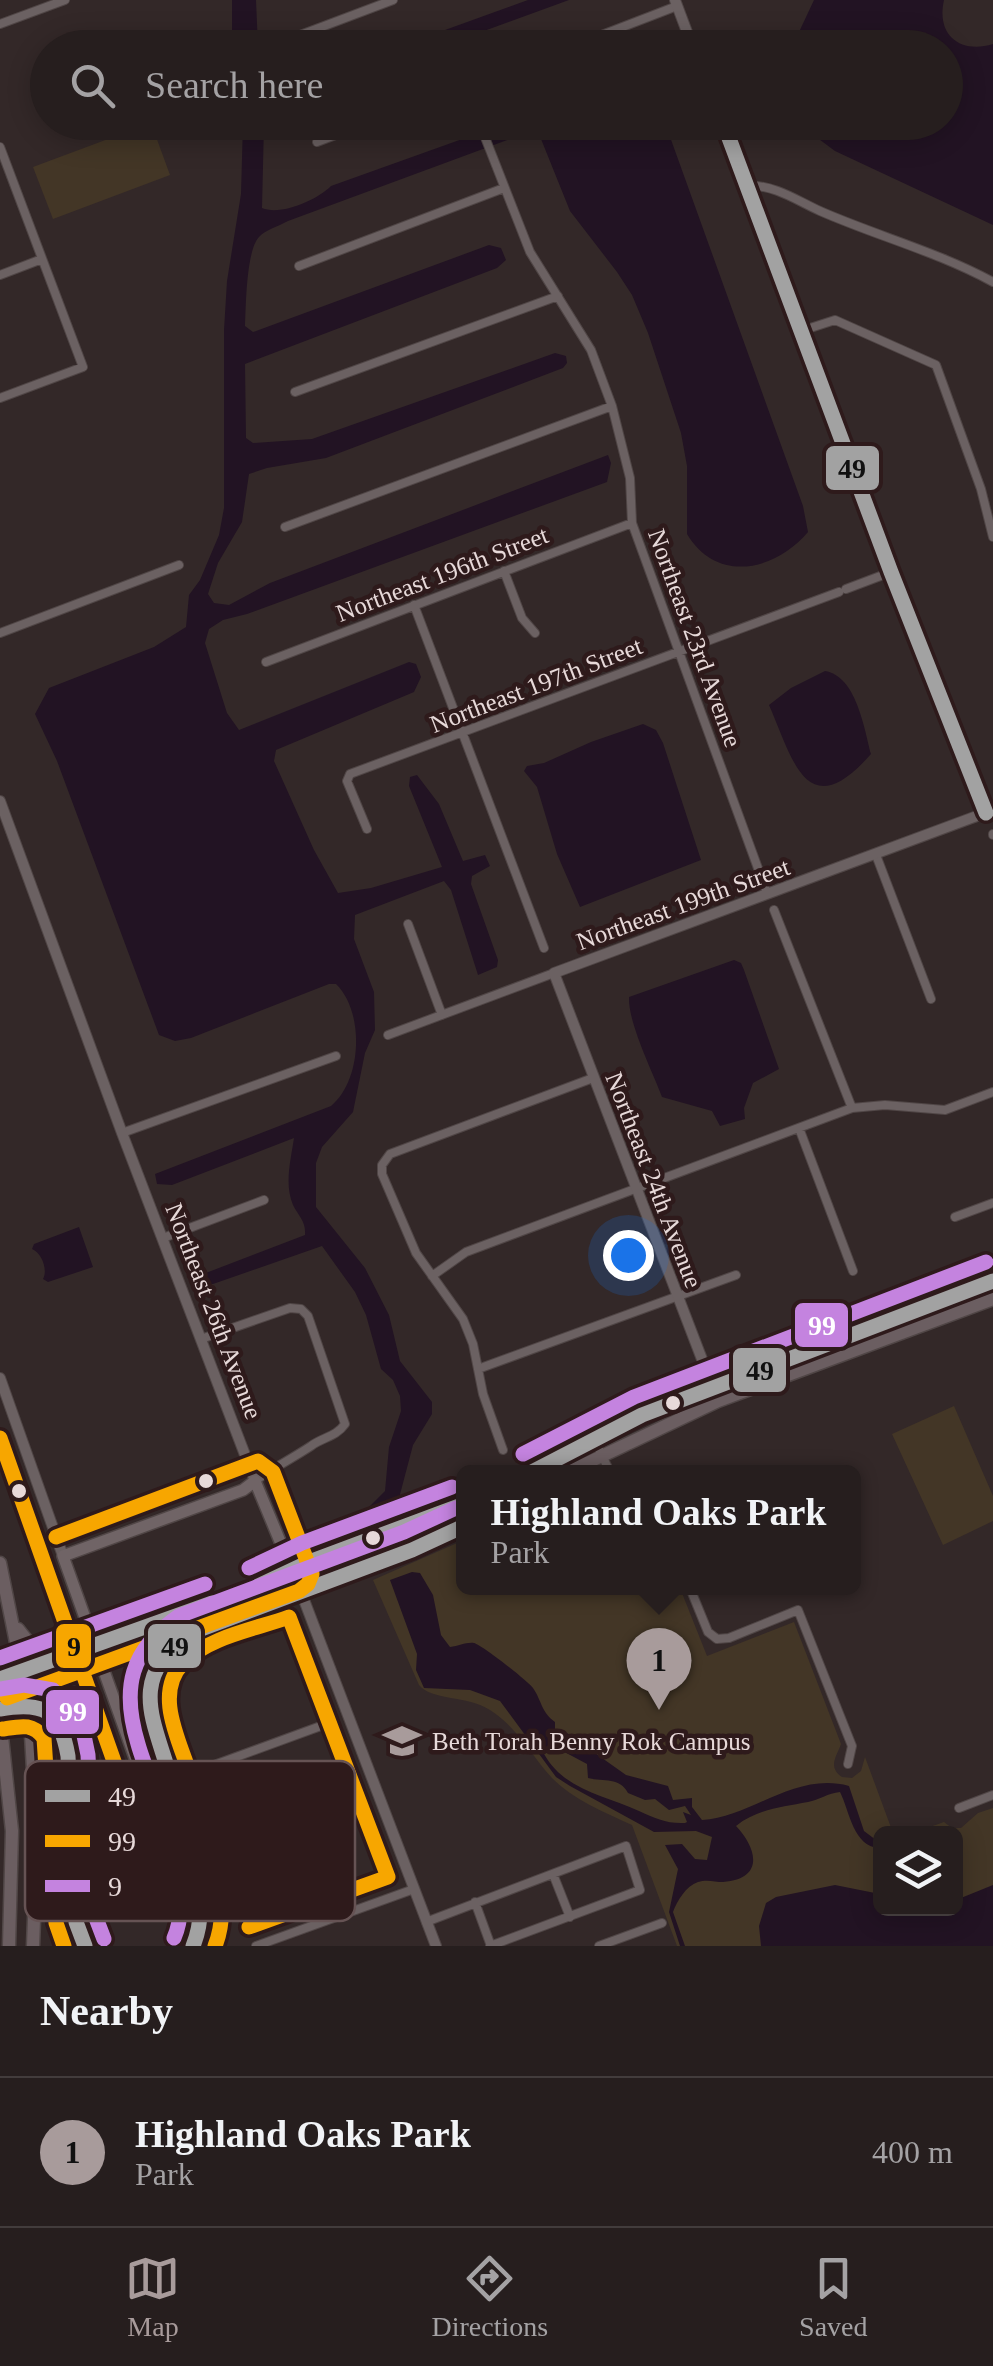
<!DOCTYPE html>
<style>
:root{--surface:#261e1e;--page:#2e2727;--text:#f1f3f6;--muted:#a4a2a4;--line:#423c3c;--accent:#a89b9b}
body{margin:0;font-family:Georgia,serif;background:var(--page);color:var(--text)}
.controls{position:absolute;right:30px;bottom:30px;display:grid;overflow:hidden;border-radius:15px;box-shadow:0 5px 25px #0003}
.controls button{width:90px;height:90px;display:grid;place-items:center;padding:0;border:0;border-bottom:2px solid var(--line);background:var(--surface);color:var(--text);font:50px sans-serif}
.you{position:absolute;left:628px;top:1255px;width:35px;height:35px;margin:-25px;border:8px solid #fff;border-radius:50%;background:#1a73e8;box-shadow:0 0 0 15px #1a73e833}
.badge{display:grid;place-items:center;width:65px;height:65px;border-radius:50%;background:var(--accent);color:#111;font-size:32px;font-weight:700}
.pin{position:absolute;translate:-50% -82px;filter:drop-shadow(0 2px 5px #0008)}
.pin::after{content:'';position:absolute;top:52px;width:35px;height:30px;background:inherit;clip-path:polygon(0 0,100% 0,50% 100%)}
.popup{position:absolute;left:456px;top:1465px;width:405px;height:130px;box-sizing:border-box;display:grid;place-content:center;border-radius:15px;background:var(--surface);filter:drop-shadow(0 2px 8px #0005);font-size:32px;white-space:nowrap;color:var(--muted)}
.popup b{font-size:38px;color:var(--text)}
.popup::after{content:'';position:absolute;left:50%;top:100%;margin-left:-20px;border:20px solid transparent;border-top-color:var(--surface)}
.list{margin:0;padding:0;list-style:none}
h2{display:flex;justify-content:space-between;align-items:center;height:130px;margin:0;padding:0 40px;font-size:42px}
h2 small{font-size:32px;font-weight:400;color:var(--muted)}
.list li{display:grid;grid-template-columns:65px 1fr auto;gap:30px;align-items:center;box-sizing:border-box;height:150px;padding:0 40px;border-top:2px solid var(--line)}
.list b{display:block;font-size:38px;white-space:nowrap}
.list p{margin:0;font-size:32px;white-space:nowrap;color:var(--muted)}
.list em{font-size:32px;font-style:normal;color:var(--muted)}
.icon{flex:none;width:55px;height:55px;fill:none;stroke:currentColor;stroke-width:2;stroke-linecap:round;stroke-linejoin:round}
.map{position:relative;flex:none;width:993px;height:1946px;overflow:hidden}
.search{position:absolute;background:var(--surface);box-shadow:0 5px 25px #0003;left:30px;right:30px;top:30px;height:110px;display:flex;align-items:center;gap:25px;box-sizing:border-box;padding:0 35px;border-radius:55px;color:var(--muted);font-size:38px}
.sheet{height:280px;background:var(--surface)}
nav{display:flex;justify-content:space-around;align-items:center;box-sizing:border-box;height:140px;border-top:2px solid var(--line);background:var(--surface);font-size:28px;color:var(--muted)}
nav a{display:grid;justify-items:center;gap:5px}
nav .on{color:var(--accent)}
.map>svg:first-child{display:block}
</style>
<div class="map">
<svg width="993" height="1946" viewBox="0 0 993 1946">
<rect width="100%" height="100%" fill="#332828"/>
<!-- green -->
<path fill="#433626" d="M151,123l19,52 -117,44 -20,-52z
M954,1406l39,90v25l-50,24 -51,-111z
M464,1540v48h216l27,68 87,-34 47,122c-4,12 -14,23 1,33l10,1 9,-7 4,-14 28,76 -13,1v74h76v-74l-43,-1 31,-11 8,6h9l17,-15 15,-5v138h-316l-45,-121c-26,-12 -60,-26 -80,-47 -21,-23 -35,-51 -62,-68 -23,-15 -58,-9 -71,-25l-46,-105z"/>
<!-- water -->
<path fill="#221323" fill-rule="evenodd" d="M232,0h24l2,47h-26z
M528,0h41l-129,47h-42z
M814,0h130c-8,35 16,54 49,44v181l-158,-74 -27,-20 -3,-8 141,-1v-74l-154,-1z
M243,123h21l-2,85c19,8 55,-8 69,-22l176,-63h158l138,383 5,26c-33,39 -91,52 -121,2v-68l-6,-33 -33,-100 -16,-38 -15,-23 -47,-61 -31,-77 -7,-3 -244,90c-9,5 -23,9 -29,16 -13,14 -13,70 -14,89l8,6 236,-87 12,3 5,12 -9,8 -252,96 1,74 7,5 59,-4 243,-86 11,3 1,7 -4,5 -237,90 -59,10 -18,6 -7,48 -24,41 -10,31 6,9 15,2 41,-22 338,-128 3,8 -4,19 -360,132 -24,6 -14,9 -4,14 22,70 12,17 170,-68 7,2 5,13 -7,15 -138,58 -2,11 40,89 24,43 33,-5 71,-21 -33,-81 1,-9 7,-2 22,29 24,57 22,-6 5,11 -18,10 -1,8 27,76 -1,7 -19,8 -27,-85 -7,-9 -89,34 -1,24 20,53 1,38 -10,23 -12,59 -31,35 -6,16v44l49,61 24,47 11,46 32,41v12l-19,31 -15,57 -16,14v9l-9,3 -8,-4 -4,-9 24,-24 4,-44 12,-36 -1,-15 -7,-16 -12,-11 -15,-54 -11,-23 -33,-46 -109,38 -13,-1 -2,-7 107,-41c1,-14 -6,-18 -12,-30 -9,-21 -2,-46 1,-67l-122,47 -15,-1 -2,-10 176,-68c31,-25 34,-94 5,-122h-7l-138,54 -16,3 -16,-6 -102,-274 -22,-47 14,-26 105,-41 32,-20 3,-32 11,-15 19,-45 5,-27v-178l3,-49 14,-87z
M825,671c31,5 39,56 46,83 -64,73 -78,6 -102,-49l22,-17z
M643,724l13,6 7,13 38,117 -121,47 -23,-53 -20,-67 -13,-16 3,-5 17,-3 47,-21z
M734,960l7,3 3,7 35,99 -26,14 -9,25 1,11 -25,7 -8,-15 -50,-14c-10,-27 -34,-74 -33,-100z
M79,1227l14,40 -45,15 -5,-3c5,-9 -1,-26 -11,-30l2,-5z
M412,1572l8,1 13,22 8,40 9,12c9,-1 16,-5 24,-4 8,2 54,38 59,45 9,13 8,24 22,34v13l3,3 6,-7 62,44 42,11 5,14 19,-2v9l10,13c48,-2 93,-49 147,-34l15,45 16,12v5c-27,-1 -30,-36 -40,-56 -12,1 -21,8 -32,10 -26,5 -51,7 -72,24 21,22 29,53 -13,56 -8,0 -16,-3 -25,0 -12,4 -21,19 -25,30l12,34h-5l-11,-34 9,-43 -13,-24 17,-1 13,15 12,1 5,-23 -16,-6 -42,1 -84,-46 -14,-9 -56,-76 -30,-11 -46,-2 -8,-18 1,-16 -27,-74zM557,1748l30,16 1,14c16,4 32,-1 40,15l17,7 10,-1 14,11 16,-4 6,9 -8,-3 4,10 -2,1c-18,1 -30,-5 -46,-12 -34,-16 -74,-20 -95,-57z
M835,1885l45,9v14h76v-8l37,-15v61h-232l-2,-20 7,-23 10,-6z"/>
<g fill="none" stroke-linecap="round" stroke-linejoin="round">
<!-- minor casing -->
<g stroke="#504646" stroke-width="10">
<path id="minor" d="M0,24l65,-24
M287,40l106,-40
M568,48l109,-42
M479,122l51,130 61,98 21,56 18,72 2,45 135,370
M317,142l53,-20
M0,147l83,220 -83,31
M747,185c30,1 47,14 73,26 57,25 118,41 173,71
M299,266l205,-78
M0,275l42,-16
M801,331l34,-11 101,45 45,124 12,48
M295,392l263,-96
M285,527l327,-121
M504,571l18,47 13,15
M846,589l45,-17
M414,605l130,343
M0,633l179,-68
M266,662l366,-139
M367,829l-20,-48 3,-7 489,-182
M993,834v1
M876,855l55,144
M774,910l78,198
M408,924l34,91
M388,1035l166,-62
M799,1128l54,143
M122,1133l214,-77
M955,1217l38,-14
M163,1238l101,-38
M432,1276l34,-24 386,-144 33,-3 60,5 48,-18
M201,1339l89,-31 11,1 7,7 37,108c-9,13 -22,13 -34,22 -18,12 -38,22 -56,35
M478,1369l258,-94
M594,1439l16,33
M503,1450l-20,-56 -10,-50 -10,-25 -47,-66 -34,-79v-9l8,-11 203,-76
M690,1588l18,44 9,7 12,-1 69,-28 54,136 -4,18
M959,1808l34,-13
M225,1859l-30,-78v-9l134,-49
M553,1874l17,43
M177,1877l190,-70
M475,1902l16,44
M426,1922l200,-76 14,44 -150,56
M256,1946l158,-57
M599,1946l63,-23"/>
</g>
<!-- tertiary casing -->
<g stroke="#504646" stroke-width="12">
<path id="tertiary" d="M675,0l18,48
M723,122l168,450 95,241
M0,801l122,332 133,348
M0,1378l63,178
M718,1401l-164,-428 439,-163
M301,1592l135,354
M0,1709l24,-4 22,4"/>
</g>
<!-- secondary casing -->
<g stroke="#504646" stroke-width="14">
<path id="secondary" d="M202,1946l-139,-390 180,-66 12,-9 46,111"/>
</g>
<!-- primary casing -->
<g stroke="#504646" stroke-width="15">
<path id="primary" d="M532,1472l110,-57 70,-29 281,-105
M568,1472l150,-71 275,-102
M0,1563l23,114
M18,1629c29,38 22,18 60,23
M124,1635c114,-43 227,-85 340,-131
M23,1672l39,-14
M0,1675c34,23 63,36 68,81l8,166 9,24
M0,1718l12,113 -3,115
M31,1735l6,104 -4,107
M179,1799l19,46
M187,1849c-4,-12 -9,-25 -12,-37 -1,-8 1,-16 -1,-24 -16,-56 -54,-113 14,-154l224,-84 52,-24"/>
</g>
<!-- minor -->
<use href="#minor" stroke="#6b6162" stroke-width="8"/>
<!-- tertiary -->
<use href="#tertiary" stroke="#6b6162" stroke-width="10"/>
<!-- secondary -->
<use href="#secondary" stroke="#706466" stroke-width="11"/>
<!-- primary -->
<use href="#primary" stroke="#6b5e61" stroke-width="12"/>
<!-- primary-bridge casing -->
<g stroke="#504646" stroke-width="15" stroke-linecap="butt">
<path id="primary-bridge" d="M78,1652l46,-17
M23,1677l8,58
M0,1679l23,-7
M198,1845c13,36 26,64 11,101
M187,1849c11,33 24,64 6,97"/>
</g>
<!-- primary-bridge -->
<use href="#primary-bridge" stroke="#6b5e61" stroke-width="12"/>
<!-- bus-1 casing -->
<g stroke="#2e1a1b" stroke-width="22">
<path id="bus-1" d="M723,122l168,450 95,241
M532,1472l110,-57 351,-134
M258,1586l51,-24 150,-56
M0,1679l212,-76
M0,1709c45,-8 60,2 68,47l8,166 9,24
M193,1946c18,-44 -2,-77 -14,-120 -5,-15 -4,-31 -8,-46 -17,-61 -44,-100 17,-146l224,-84 52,-24"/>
</g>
<!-- bus-2 casing -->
<g stroke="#2e1a1b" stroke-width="22">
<path id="bus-2" d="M0,1438l147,417
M7,1698l292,-107 9,-7 4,-10 -39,-102 -15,-11 -202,76
M3,1729c19,-3 29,-6 41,9l12,185 8,23
M215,1946c18,-45 -6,-85 -17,-128 -3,-12 -2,-25 -6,-38 -10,-35 -40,-85 -9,-117 25,-26 73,-34 106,-46l99,260 -139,50"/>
</g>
<!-- bus-3 casing -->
<g stroke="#2e1a1b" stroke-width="22">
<path id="bus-3" d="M523,1454l111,-57 352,-135
M249,1568l53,-25 150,-56
M0,1658l205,-74
M0,1689l24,-4 29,5 28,31 7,34 8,163 8,21
M174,1938c16,-37 -3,-67 -14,-104 -4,-15 -4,-30 -8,-46 -3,-15 -10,-29 -14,-44 -17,-56 -8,-94 41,-128l225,-84 52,-24"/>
</g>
<!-- bus-1 -->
<use href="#bus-1" stroke="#a2a2a2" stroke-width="15"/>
<!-- bus-2 -->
<use href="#bus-2" stroke="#f7a600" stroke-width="15"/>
<!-- bus-3 -->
<use href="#bus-3" stroke="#c483df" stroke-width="15"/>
</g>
<!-- icons -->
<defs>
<g id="school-bare" transform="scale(3)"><path d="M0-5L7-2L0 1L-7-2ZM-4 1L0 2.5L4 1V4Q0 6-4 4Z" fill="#a89b9b" stroke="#2e1a1b" stroke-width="2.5" paint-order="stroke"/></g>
</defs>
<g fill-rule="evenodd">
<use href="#school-bare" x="402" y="1741"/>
</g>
<!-- markers -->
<g fill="#e7d9d9" stroke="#2e1a1b" stroke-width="4">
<circle cx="673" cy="1403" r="9"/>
<circle cx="206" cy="1481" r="9"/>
<circle cx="19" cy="1491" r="9"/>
<circle cx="373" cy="1538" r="9"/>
</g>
<g text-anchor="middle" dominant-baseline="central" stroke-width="9" stroke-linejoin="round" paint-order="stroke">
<!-- street labels -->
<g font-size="25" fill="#e7d9d9" stroke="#2e1a1b">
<text transform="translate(442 574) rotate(-21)">Northeast 196th Street</text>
<text transform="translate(695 638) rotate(70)">Northeast 23rd Avenue</text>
<text transform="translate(536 685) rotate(-21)">Northeast 197th Street</text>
<text transform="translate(683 904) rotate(-20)">Northeast 199th Street</text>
<text transform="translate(654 1180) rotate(69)">Northeast 24th Avenue</text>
<text transform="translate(214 1311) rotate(69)">Northeast 26th Avenue</text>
</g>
<!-- poi labels -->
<g font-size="25" fill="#e7d9d9" stroke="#2e1a1b" text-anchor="start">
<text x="432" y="1741">Beth Torah Benny Rok Campus</text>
</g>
</g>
<!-- legend -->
<rect x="25" y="1761" width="330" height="160" rx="15" fill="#2e1a1b" stroke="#665354" stroke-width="2.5"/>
<rect x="45" y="1790" width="45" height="12" fill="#a2a2a2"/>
<rect x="45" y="1835" width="45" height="12" fill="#f7a600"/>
<rect x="45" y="1880" width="45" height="12" fill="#c483df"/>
<g font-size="28" fill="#e7d9d9">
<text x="108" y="1806">49</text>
<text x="108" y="1851">99</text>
<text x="108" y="1896">9</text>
</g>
<g stroke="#2e1a1b" stroke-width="4">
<rect x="824" y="444" width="57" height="48" rx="10" fill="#a2a2a2"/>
<rect x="793" y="1301" width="57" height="48" rx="10" fill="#c483df"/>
<rect x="731" y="1346" width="57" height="48" rx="10" fill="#a2a2a2"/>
<rect x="146" y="1622" width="57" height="48" rx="10" fill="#a2a2a2"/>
<rect x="54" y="1622" width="39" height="48" rx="10" fill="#f7a600"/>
<rect x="44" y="1688" width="57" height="48" rx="10" fill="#c483df"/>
</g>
<g font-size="28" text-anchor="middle" font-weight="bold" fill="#fff">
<text x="822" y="1335">99</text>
<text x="73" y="1721">99</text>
</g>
<g font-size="28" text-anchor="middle" font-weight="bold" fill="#111">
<text x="852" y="478">49</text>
<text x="760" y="1380">49</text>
<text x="175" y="1656">49</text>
<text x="74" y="1656">9</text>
</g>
</svg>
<div class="controls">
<button><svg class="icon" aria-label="layers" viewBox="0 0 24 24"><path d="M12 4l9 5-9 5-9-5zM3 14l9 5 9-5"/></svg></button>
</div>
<div class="you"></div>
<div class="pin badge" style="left:659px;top:1710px">1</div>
<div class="popup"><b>Highland Oaks Park</b>Park</div>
<div class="search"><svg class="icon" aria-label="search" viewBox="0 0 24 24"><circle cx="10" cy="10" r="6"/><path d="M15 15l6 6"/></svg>Search here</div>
</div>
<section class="sheet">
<h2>Nearby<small></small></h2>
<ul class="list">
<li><span class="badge">1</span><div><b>Highland Oaks Park</b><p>Park</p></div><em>400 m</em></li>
</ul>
</section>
<nav>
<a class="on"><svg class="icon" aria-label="map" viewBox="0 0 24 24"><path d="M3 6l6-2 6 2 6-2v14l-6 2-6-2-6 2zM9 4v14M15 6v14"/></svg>Map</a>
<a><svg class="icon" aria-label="directions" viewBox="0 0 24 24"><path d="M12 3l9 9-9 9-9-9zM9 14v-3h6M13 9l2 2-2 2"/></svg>Directions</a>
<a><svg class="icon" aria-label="saved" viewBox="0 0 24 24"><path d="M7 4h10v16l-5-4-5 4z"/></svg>Saved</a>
</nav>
